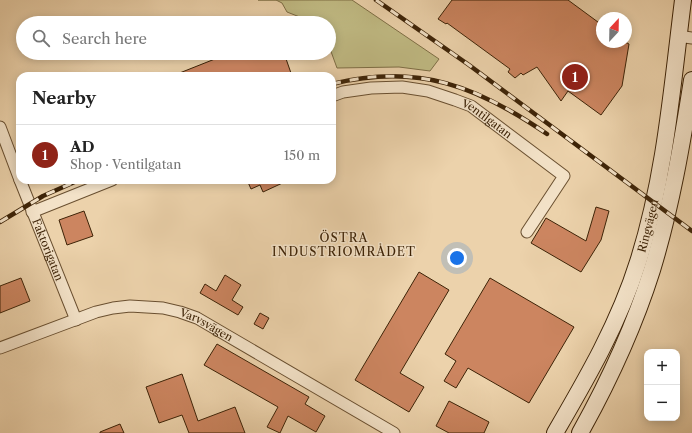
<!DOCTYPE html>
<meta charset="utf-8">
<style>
:root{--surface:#fff;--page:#f2f2f2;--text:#222;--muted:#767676;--line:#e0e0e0;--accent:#8f2418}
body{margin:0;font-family:"Libre Caslon Text",serif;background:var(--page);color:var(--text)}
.controls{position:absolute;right:12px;bottom:12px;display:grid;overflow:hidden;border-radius:8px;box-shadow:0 2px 10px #0003}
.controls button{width:36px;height:36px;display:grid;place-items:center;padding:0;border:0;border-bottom:1px solid var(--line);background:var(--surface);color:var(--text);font:20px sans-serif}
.compass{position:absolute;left:596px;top:12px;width:36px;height:36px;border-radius:50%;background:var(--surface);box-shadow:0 2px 10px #0003;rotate:22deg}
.you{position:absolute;left:457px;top:258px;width:14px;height:14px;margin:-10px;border:3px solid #fff;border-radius:50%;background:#1a73e8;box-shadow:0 0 0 6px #1a73e833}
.badge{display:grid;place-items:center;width:26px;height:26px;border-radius:50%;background:var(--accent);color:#fff;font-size:13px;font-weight:700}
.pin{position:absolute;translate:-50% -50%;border:2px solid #fff;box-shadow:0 1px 4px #0006}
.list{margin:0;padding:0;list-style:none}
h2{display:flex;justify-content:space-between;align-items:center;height:52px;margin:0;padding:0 16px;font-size:17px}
h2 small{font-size:13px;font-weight:400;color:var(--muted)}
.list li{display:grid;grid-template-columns:26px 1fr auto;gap:12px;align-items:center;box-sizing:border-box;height:60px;padding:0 16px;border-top:1px solid var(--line)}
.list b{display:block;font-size:15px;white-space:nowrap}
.list p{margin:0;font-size:13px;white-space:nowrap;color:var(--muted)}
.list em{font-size:13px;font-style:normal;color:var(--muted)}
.icon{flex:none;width:22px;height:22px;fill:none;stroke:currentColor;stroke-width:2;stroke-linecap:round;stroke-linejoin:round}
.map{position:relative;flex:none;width:692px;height:433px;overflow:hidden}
.search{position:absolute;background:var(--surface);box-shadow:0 2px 10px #0003;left:16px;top:16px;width:320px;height:44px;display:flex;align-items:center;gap:10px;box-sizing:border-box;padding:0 14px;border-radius:22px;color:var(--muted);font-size:15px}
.panel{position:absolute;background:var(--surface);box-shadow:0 2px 10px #0003;left:16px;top:72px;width:320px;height:112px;border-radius:12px}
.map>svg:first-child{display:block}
</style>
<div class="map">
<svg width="692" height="433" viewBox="0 0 692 433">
<rect width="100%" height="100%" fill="#ecd2ab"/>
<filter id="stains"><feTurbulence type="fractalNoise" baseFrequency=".005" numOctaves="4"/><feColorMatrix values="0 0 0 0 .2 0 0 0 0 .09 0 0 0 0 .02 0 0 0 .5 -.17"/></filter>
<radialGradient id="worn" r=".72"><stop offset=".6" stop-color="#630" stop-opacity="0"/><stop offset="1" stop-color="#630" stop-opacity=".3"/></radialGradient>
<!-- green -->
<path fill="#c0ba83" stroke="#7e6e45" d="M258,0h94l87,59 -9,12 -31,-4 -62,1 -8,-22v-23h-14l-28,-11 -5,-9 -6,-3z"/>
<!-- building -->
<path fill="#cc8560" stroke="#3d2307" d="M452,0h116l34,25v17h23l4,2 -7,42 -21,29 -33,-24 -7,10 -24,-34 -14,8 -2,-2 -6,5 -7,-6 2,-3 -63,-46 -1,1 -8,-5z
M230,53h54l8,23h-120z
M247,180h42l-26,12 -3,-7 -9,4z
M596,207l13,4 -8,29 -20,32 -50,-29 15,-25 40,23z
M84,211l9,25 -26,9 -8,-25z
M419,272l30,18 -49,83 24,14 -15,25 -54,-32z
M225,275l16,10 -9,15 11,7 -5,8 -38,-22 5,-9 11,7z
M21,278l9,23 -30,12v-27z
M490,278l84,49 -45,76 -61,-35 -12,20 -12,-7 12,-20 -11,-7z
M260,313l9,5 -6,11 -9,-5z
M217,344l92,53 -4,7 20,12 -9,16 -28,-16 -8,17 -13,-6 11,-20 -74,-42z
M182,374l16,47 37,-14 10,26h-56l-7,-18 -23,8 -13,-36z
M449,401l40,21 -5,11h-35l-13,-7z
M120,424l4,9h-24v-1z"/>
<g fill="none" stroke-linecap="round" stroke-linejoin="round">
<!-- minor casing -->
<g stroke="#694f30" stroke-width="13">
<g id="minor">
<path d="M678,36l14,2"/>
<path id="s1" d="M332,96l11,-4 28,-4 31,-1 26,4 27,9 16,6 93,70 -37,56"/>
<path d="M0,127l20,53"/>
<path id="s2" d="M20,180l56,140"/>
<path d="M32,212l80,-32"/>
<path id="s3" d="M0,348l96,-36 17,-4 17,-2 33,2 17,4 17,6 197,115"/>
</g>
</g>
<!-- secondary casing -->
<g stroke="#3d2307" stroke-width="18">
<g id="secondary">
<path id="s4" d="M555,433c32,-55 64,-110 83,-171 27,-85 34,-174 45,-262"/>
<path d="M580,433c29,-52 54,-106 72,-163 19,-62 30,-126 40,-190"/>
</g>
</g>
<!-- minor -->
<use href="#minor" stroke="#f3e2c8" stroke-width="11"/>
<!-- secondary -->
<use href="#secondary" stroke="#f3e2c8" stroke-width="16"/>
<!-- rail casing -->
<g stroke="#3d2307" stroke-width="4.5">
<path id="rail" d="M376,0l93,65 223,166
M332,84c86,-21 145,2 215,50
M0,222l43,-26 36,-16"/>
</g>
<!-- rail -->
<use href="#rail" stroke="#f3e2c8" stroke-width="3" stroke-dasharray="9" stroke-linecap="butt"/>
</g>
<g text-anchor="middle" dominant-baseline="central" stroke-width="3" stroke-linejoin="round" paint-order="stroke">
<!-- street labels -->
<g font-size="11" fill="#3d2307" stroke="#f3e2c8">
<text stroke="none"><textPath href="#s1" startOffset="163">Ventilgatan</textPath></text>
<text stroke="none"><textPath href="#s4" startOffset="228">Ringvägen</textPath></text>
<text stroke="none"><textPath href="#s2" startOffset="75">Faktorigatan</textPath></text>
<text stroke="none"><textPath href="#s3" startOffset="217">Varvsvägen</textPath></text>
</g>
<!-- neighbourhood labels -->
<g font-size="12" letter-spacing="1" fill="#3d2307" stroke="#f3e2c8">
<text x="344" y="237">ÖSTRA<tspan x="344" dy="14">INDUSTRIOMRÅDET</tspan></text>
</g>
</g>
<rect width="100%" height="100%" filter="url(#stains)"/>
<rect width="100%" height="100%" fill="url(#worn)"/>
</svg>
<div class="controls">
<button>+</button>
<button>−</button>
</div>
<svg class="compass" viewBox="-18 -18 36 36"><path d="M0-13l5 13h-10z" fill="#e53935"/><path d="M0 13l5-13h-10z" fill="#767676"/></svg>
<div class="you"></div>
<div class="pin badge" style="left:575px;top:77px">1</div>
<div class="search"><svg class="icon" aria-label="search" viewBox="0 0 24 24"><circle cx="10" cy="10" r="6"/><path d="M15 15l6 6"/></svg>Search here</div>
<section class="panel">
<h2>Nearby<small></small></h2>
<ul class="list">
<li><span class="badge">1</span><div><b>AD</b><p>Shop · Ventilgatan</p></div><em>150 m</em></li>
</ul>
</section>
</div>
